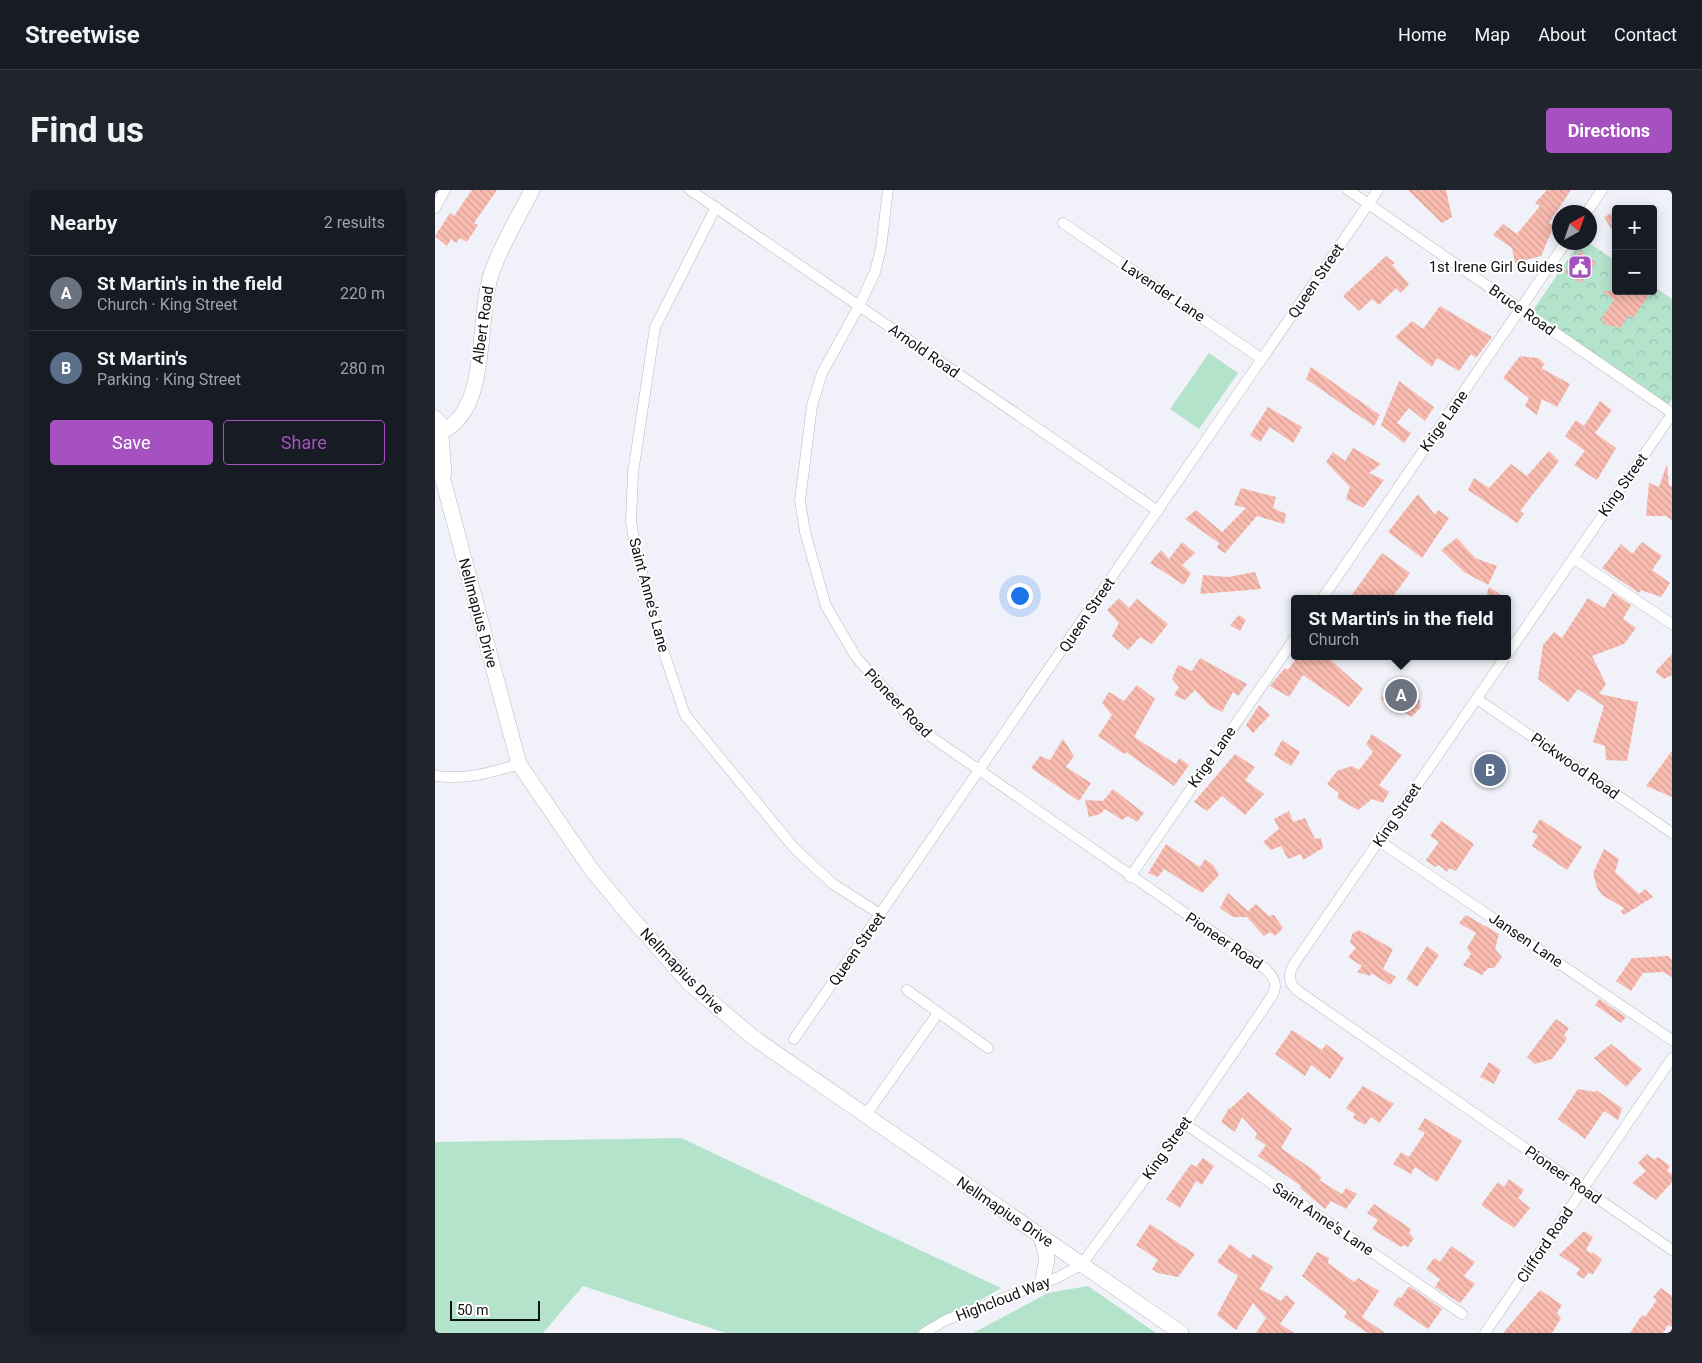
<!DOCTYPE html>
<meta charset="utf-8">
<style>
:root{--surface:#171b24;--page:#20242c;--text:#f1f3f6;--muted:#9ea1a6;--line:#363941;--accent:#a551bf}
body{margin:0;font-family:Roboto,sans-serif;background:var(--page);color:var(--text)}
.controls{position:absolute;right:15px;top:15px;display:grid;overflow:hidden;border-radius:5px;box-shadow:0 2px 12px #0003}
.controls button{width:45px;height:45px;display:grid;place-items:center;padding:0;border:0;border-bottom:1px solid var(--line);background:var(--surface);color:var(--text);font:25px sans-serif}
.compass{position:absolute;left:1117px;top:15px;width:45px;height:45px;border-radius:50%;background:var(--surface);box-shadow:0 2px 12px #0003;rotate:40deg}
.scale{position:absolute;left:15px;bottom:12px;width:90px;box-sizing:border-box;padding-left:5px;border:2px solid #101113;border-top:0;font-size:14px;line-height:18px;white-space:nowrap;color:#101113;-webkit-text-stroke:4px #fff;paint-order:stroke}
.you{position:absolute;left:584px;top:405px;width:18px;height:18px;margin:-12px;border:4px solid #fff;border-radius:50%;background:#1a73e8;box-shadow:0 0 0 8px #1a73e833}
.badge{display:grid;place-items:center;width:32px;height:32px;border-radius:50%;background:var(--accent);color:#fff;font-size:16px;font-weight:700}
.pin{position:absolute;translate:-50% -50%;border:2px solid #fff;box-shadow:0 1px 5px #0006}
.popup{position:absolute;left:856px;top:405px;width:220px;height:65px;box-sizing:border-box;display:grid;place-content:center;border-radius:5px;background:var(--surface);filter:drop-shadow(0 1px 4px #0005);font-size:16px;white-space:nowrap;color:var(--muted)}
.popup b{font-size:19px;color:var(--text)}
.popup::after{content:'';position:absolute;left:50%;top:100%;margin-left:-10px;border:10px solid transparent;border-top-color:var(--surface)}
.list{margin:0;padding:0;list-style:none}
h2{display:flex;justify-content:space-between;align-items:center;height:65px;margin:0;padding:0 20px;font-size:21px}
h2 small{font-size:16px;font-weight:400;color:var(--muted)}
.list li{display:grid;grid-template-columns:32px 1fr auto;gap:15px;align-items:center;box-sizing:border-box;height:75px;padding:0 20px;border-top:1px solid var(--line)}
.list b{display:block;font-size:19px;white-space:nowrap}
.list p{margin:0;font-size:16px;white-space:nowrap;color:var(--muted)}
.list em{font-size:16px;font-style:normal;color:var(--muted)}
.actions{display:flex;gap:10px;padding:15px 20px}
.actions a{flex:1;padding:11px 0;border:1px solid var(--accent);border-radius:5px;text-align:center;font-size:18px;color:var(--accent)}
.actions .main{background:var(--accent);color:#fff}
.map{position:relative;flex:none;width:1237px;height:1143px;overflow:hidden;border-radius:5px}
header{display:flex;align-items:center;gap:30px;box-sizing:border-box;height:70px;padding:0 25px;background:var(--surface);border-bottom:1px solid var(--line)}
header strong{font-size:24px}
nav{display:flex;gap:28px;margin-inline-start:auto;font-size:18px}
.intro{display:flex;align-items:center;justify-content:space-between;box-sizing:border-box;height:120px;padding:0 30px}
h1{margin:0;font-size:35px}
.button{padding:12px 22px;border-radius:5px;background:var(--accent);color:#fff;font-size:18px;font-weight:700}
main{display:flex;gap:30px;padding:0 30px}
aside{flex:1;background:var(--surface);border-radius:5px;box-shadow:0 2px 12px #0003}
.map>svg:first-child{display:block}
</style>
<header>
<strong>Streetwise</strong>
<nav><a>Home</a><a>Map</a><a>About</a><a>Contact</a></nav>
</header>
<div class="intro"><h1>Find us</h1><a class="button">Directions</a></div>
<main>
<aside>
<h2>Nearby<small>2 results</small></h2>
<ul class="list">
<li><span class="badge" style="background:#6b7280">A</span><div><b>St Martin's in the field</b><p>Church · King Street</p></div><em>220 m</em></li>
<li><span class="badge" style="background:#5c6f8a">B</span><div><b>St Martin's</b><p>Parking · King Street</p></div><em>280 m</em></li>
</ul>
<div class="actions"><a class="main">Save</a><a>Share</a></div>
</aside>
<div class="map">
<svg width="1237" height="1143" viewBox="0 0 1237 1143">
<defs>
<pattern id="park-crowns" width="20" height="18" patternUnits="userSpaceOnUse" patternTransform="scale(1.25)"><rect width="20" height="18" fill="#b4e3cc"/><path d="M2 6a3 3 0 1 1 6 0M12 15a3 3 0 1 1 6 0" fill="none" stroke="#9ac2ae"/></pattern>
<pattern id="building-back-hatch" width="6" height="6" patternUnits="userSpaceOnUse" patternTransform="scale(1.25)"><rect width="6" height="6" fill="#f9bbb0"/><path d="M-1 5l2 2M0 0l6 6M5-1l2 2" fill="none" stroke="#d4a096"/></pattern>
</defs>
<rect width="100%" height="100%" fill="#f1f2f9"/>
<!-- grass -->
<path fill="#b4e3cc" d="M774,163l29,20 -39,56 -29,-20z
M246,948l320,150 -76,45h-199l-143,-47 -40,47h-108v-191z
M653,1096l68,47h-183l75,-40z"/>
<!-- park -->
<path fill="url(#park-crowns)" d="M1144,53h10l27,18v30h37v-5l19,13v100l-4,7 -137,-93z"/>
<!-- building -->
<path fill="url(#building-back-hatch)" d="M37,0h25l-23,33 4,2 -11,17 -7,-4 -4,5 -5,-4 -4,7 -12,-10 15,-23 4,3z
M973,0h38l6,27 -10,6z
M1112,0h24l-22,33 5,3 -13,30 -26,7 -3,-15 -19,-13 10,-11 14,10 23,-28 -5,-3z
M1181,21v25l-12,-19z
M1144,61l17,11 -15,21 -16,-11z
M951,66l9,7 -3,2 17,19 -8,9 -5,-5 -17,17 -7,-6 -13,12 -16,-15z
M1167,101h50l-19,27 -4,-3 -9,13 -17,-4 -1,-6 12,-18z
M1005,116l52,31 -16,21 -5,-4 -12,17 -22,-13 -5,9 -37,-30 17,-16 11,8z
M1085,166l18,2 7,6 -4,4 29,16 -13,23 -15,-8 -5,16 -12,-9 4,-8 -26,-20z
M876,177l69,48 -6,11 -68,-47z
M964,191l35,26 -9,14 -16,-13 -12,15 14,10 -7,10 -23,-18z
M1165,211l12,9 -17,23 21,15 -19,32 -23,-15 11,-14 -20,-15 11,-16 8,6z
M833,217l34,20 -9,16 -23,-16 -10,15 -10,-7z
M918,258l28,16 -12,9 15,7 -21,28 -17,-9 4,-12 -24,-25 7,-10 12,9z
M1114,261l10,10 -39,50 4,3 -7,9 -49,-33 6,-12 15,10 22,-24 16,12z
M1232,274l2,22h3v34l-6,-4h-20l3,-33 10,4z
M806,298l35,9 -3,11 13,6 -2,10 -27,-8 -32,37 -8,-5 2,-5 -34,-24 11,-9 26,22 24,-24 -12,-3z
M983,304l17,21 3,-5 11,8 -27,40 -34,-26z
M1022,348l18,20 22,8 -9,19 -24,-13 -23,-22z
M747,352l13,11 -13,12 9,8 -7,12 -34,-22 11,-13 8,9z
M1207,352l20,14 -10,14 18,13 -9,14 -20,-7 -2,3 -37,-25 19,-24 11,10z
M947,363l28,20 -19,26h-42z
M820,382l6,17 -61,5 3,-19 25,2z
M1054,397l18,12h-22z
M1178,403l18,12 -8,14 13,9 -12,16 -32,12 14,28 -7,10 39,8 -11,59 -21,-1 -1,-14 -12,-4 11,-36 -26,-17 -10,13 -30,-23 5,-34 11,-13 8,6 26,-40 16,10z
M684,408l10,10 8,-9 31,25 -16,20 -12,-7 -12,13 -16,-14 7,-13 -12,-13z
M804,425l7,5 -6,11 -10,-6z
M1237,464v21l-8,4 -9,-7z
M863,466h28l37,33 -14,18 -46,-32 -14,22 -19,-11 15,-18 3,2z
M765,468l47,26 -9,12 -5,-4 -11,20 -13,-7 -14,-15 -10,10 -11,-5 5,-8 -7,-8 6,-14 14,6z
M960,489l22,12 4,16 -9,10 -31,-18z
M702,495l18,14 -21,38 42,27 3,-6 10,7 -15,21 -48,-34 -2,2 -26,-18 14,-21 -10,-12 7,-11 15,9z
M824,515l11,10 -17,18 -7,-8z
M937,544l30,21 -23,30 10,7 -6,11 -11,-4 -14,11 -21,-12 2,-5 -12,-9 10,-13 15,-5 7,4 14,-18 -7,-8z
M628,549l11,17 -8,11 25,16 -12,18 -48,-33 9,-12 10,4z
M847,550l18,12 -9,14 -17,-11z
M1237,561v46l-26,-11z
M800,564l20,13 -10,13 19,14 -19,21 -23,-19 -15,15 -13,-9z
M678,599l31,24 -7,9 -9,-6 -6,4 -17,-11 -5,5 -11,3 -4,-17 18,1z
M854,621l4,11 12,-4 10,21 6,-1 2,10 -20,12 -2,-6 -13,5 -7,-13 -10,4 -8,-8 16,-13 -5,-10z
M1105,629l42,28 -15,23 -35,-24 6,-11 -6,-3z
M1006,631l33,23 -18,27 -7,-3 -2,4 -8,-7 -4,2 -9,-7 13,-18 -9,-6z
M731,654l34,23 5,-8 8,6 6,10 -17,18 -38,-24 -6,8 -10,-4z
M1169,659l15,10 -4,13 24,22 6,-5 8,8 -29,18 -3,-4 3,-3 -22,-13 -5,-7 -4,-15z
M793,703l20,18 8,-7 13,12 5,-1 9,13 -8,8 -5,-4 -6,4 -17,-19h-14l-13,-9z
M1031,725l33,19 -4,15 7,8 -8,11h-6l-6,7 -19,-10 8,-11 -4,-6 9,-15 -17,-10z
M924,740l34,19 -10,20 13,8 -6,8 -19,-12 -1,3 -13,-4 5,-6 -14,-9 8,-9 -6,-5 2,-9z
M992,756l12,9 -22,32 -11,-8z
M1233,766l4,4v17l-9,-5 -20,1 -12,18 -15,-10 16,-23z
M1164,809l27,18 -5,6 -26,-18z
M1121,829l13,9 -5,7 3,4 -15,20 -17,5 -8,-7z
M857,840l30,20 4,-6 18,14 -14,21 -19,-14 -6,11 -30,-22z
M1176,854l31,25 -16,18 -32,-29z
M1054,872l12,8 -7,14 -14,-7z
M928,896l31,18 -15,19 -8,-6 -6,8 -12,-7 2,-4 -9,-6z
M1143,899l17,3 1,-2 26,18 -4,12 -14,-9 -19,28 -27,-20z
M813,902l44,37 -11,19 31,21 10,9 -3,2 23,14 4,-6 11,6 -11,15 -15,-8 -6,8 -25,-21 1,-2 -43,-30 8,-11 -11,-7 2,-5 -15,-16 -7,15 -14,-10 8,-14 1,1z
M990,928l37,23 -25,41 -22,-15 -4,7 -18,-10 8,-12 8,5 16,-24 -7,-4z
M1212,964l7,6 4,-3 12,9 -3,5 5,3v8l-16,18 -24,-17 14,-12 -8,-8z
M768,968l11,8 -12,19 -6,-4 -16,27 -14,-9 25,-35 5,3z
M1074,989l15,11 -6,8 12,10 -16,20 -33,-23 17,-23 6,5z
M939,1014l37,25 -2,4 5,5 -6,9 -4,-2 -3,2 -29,-18 6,-9 -11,-7z
M715,1034l45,30 -17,23 -20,-4 -6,-4 6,-9 -22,-15z
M1149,1041l9,6 -7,13 6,4 1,-2 9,8 -9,14 -5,-1 -4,6 -8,-5 4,-5 -21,-14z
M795,1054l20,15 3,-5 20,13 -13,22 21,12 5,-6 9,8 -15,21 14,9h-38l10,-15 -13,-15 -17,27 -19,-15 21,-39 -21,-14z
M1016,1056l24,16 -11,14 11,8 -15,19 -25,-16 5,-8 -14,-10 8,-11 6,4z
M882,1062l12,6 -1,5 26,19 4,-4 21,13 -17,26 23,16h-17l-24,-16 3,-5 -45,-36z
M974,1096l33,23 -14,20 -35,-24 5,-8 3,1z
M1226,1098l11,8v31l-4,-2 -5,8h-33l12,-18 3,2 12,-17 -4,-3z
M1105,1100l22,15 -5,8 4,5 -9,15h-49z"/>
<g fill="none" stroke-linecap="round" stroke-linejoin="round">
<!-- street casing -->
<g stroke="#b7b8bf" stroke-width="11">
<path id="street" d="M255,0l468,321
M453,0l-7,58 -6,24 -16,34 -37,67 -10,33 -12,94 5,32 21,74 30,51 64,72 343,238c10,8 16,17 9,29l-87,128 -103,140 -23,13 -113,43 -22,13
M913,0l324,223
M281,17l-61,120 -22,146 -2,48 4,25 25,95 25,74 109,133 39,36 47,30
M0,18l10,-18
M1152,22l15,-22
M628,33l199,136
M1138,368l99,66
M887,409l244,-357
M1072,465l165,-241
M1071,466l-212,308c-6,10 -6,19 4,27l374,259
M1042,509l195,134
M0,586c30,4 55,-3 84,-12
M944,651l293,199
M695,687l165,-239
M472,800l81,58
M359,849l584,-849
M430,926l73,-103
M750,934l277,190
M1050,1143l187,-275"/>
</g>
<!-- secondary casing -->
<g stroke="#b7b8bf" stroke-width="16">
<path id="secondary" d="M0,228l8,9 -2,8 3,38
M8,241c49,-24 32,-117 50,-162 10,-27 26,-53 39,-79
M0,270l8,20 76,284 72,105 38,46 61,69 64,54 427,295
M606,1047l6,21 -5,26"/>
</g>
<!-- street -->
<use href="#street" stroke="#fff" stroke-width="10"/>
<!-- secondary -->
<use href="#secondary" stroke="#fff" stroke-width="15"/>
</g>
<!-- icons -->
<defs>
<g id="civic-square" transform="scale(1.25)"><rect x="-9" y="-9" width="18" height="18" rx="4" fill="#a551bf" stroke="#fff"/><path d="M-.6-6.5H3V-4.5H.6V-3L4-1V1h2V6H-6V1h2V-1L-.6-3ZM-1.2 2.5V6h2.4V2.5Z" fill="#fff"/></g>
</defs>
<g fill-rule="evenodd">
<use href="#civic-square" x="1145" y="77"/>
</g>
<g text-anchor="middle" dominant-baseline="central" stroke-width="4" stroke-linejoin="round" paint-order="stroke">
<!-- poi labels -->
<g font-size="15" fill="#101113" stroke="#fff" text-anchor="end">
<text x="1128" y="77">1st Irene Girl Guides</text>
</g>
<!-- street labels -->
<g font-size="15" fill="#101113" stroke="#fff">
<text transform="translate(881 91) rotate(-56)">Queen Street</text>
<text transform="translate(728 101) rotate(34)">Lavender Lane</text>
<text transform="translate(1087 120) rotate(35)">Bruce Road</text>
<text transform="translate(48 135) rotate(-82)">Albert Road</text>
<text transform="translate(489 161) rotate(35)">Arnold Road</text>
<text transform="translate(1009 231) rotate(-55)">Krige Lane</text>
<text transform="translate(1188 295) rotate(-55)">King Street</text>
<text transform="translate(214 405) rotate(75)">Saint Anne's Lane</text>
<text transform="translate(43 423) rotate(75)">Nellmapius Drive</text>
<text transform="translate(652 425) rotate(-56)">Queen Street</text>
<text transform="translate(463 513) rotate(46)">Pioneer Road</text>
<text transform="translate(777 567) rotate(-55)">Krige Lane</text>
<text transform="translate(1140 576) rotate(35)">Pickwood Road</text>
<text transform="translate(962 625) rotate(-56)">King Street</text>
<text transform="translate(1091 750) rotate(34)">Jansen Lane</text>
<text transform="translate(789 751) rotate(34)">Pioneer Road</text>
<text transform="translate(422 759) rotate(-55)">Queen Street</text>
<text transform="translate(247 781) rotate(46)">Nellmapius Drive</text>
<text transform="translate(732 958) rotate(-55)">King Street</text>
<text transform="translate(1128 985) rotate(35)">Pioneer Road</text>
<text transform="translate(570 1022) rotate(34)">Nellmapius Drive</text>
<text transform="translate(888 1029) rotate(34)">Saint Anne's Lane</text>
<text transform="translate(1110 1055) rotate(-56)">Clifford Road</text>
<text transform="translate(568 1109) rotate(-21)">Highcloud Way</text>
</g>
</g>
</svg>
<div class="controls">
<button>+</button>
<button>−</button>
</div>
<svg class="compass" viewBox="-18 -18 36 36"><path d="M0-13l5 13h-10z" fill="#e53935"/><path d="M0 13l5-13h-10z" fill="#9ea1a6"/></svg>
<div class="scale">50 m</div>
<div class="you"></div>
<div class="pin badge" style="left:966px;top:505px;background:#6b7280">A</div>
<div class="popup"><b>St Martin's in the field</b>Church</div>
<div class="pin badge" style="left:1055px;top:580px;background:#5c6f8a">B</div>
</div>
</main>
